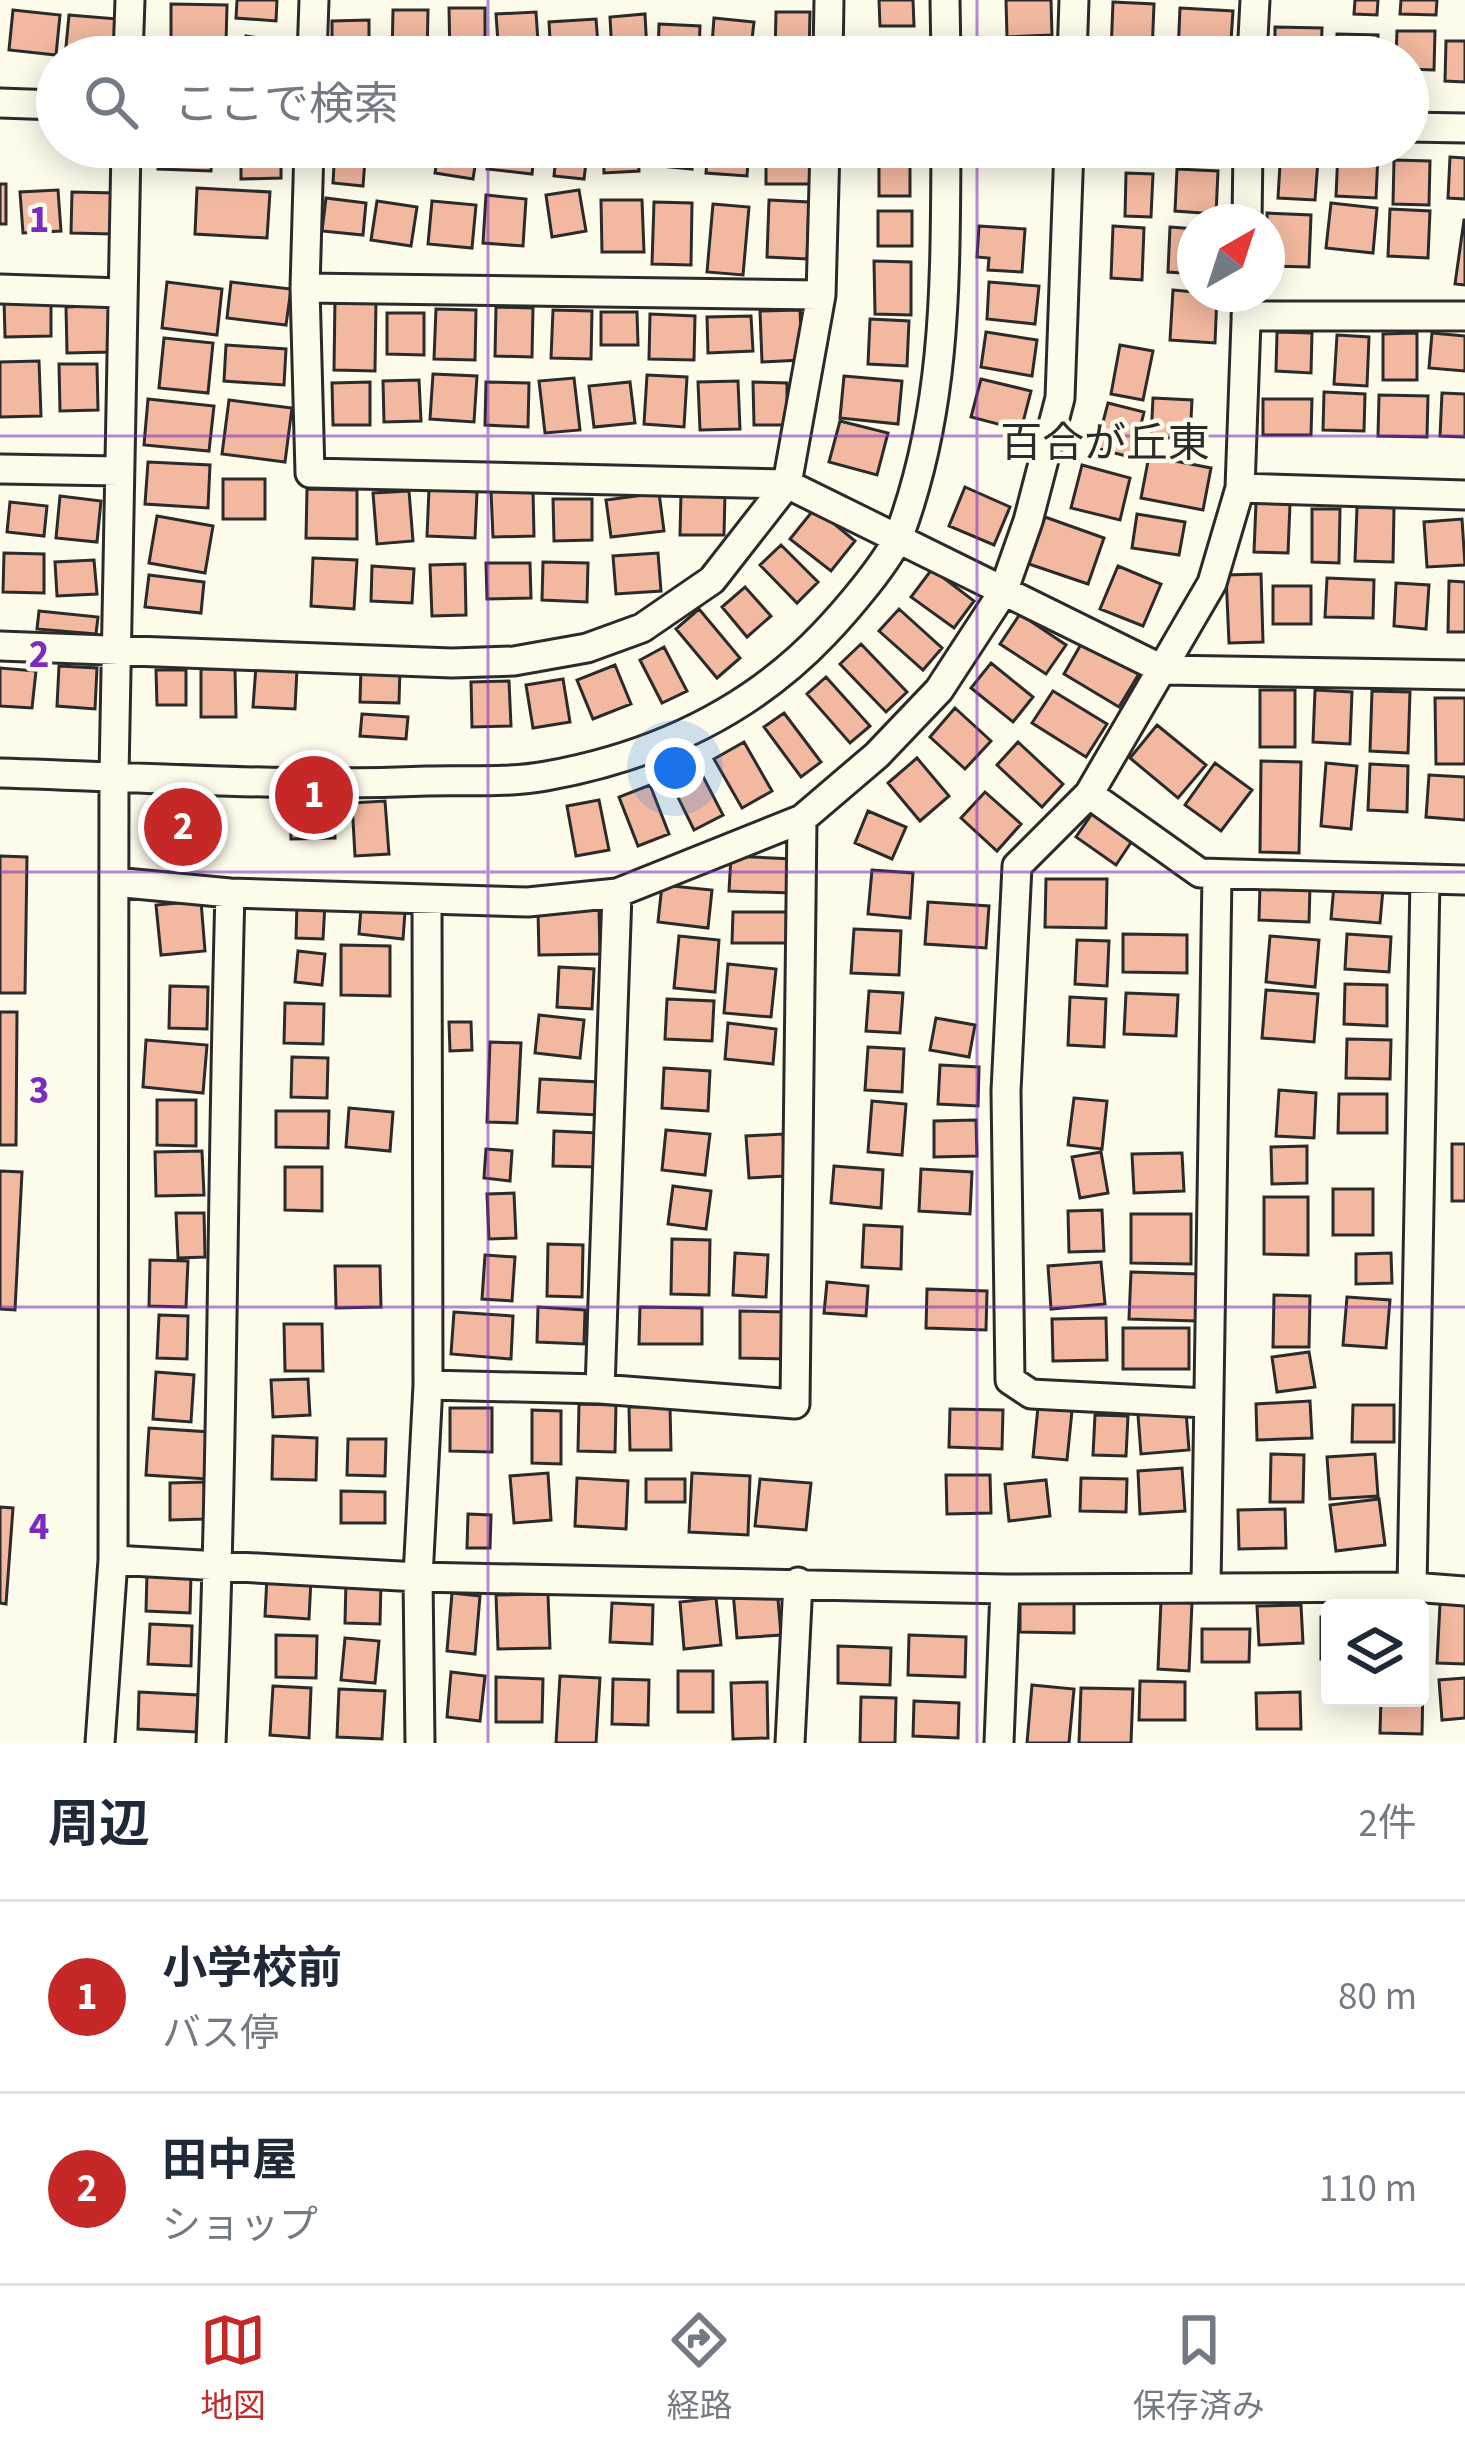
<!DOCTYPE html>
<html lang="ja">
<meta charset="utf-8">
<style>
:root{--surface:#fff;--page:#f6f6f7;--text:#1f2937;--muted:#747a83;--line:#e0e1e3;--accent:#c62828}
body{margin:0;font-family:"Source Sans 3","Noto Sans JP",sans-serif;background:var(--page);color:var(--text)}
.controls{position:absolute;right:36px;bottom:36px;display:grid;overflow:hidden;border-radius:12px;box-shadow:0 6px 30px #0003}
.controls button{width:108px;height:108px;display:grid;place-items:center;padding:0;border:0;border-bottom:3px solid var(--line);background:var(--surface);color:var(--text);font:60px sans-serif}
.compass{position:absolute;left:1177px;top:204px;width:108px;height:108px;border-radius:50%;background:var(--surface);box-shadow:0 6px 30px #0003;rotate:39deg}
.you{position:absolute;left:675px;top:768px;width:42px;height:42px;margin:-30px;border:9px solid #fff;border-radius:50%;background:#1a73e8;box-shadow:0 0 0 18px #1a73e833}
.badge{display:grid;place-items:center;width:78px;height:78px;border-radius:50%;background:var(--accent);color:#fff;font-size:39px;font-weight:700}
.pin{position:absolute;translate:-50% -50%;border:6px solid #fff;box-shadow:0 3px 12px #0006}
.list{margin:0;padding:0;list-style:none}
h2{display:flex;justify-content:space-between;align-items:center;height:156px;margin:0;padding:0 48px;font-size:51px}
h2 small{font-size:39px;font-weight:400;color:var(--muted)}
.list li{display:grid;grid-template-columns:78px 1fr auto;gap:36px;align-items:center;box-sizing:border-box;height:192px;padding:0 48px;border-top:3px solid var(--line)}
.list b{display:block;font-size:45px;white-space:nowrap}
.list p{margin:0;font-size:39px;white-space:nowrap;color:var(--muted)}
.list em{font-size:39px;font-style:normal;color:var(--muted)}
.icon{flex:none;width:66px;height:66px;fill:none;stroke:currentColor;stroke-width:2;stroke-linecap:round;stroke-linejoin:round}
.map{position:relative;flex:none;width:1465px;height:1743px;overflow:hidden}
.search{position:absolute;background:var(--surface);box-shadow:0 6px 30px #0003;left:36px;right:36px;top:36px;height:132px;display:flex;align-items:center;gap:30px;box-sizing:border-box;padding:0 42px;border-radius:66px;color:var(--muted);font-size:45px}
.sheet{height:540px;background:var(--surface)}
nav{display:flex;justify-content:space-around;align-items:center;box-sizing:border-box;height:168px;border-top:3px solid var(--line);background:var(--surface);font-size:33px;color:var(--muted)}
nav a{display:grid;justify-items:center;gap:6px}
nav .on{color:var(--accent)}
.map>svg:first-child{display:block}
</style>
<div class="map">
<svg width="1465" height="1743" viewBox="0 0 1465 1743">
<rect width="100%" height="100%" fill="#fdfbea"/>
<!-- building -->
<path fill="#f2b8a0" stroke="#2b2b2b" stroke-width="3" d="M237,0h40l-1,21 -40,-3z
M879,0h34l1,26h-34z
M1006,0h45l1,35 -45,2z
M1355,0h23l-1,15 -23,-1z
M1401,0h36l-1,15 -36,-1z
M1113,2l41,2 -2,50 -41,-1z
M171,4l56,1 -1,38 -55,-1z
M449,8h36v49h-35z
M1180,8l53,3 -3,45 -52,-3z
M13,10l47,5 -4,40 -47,-5z
M393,10h35l-1,47h-35z
M536,12l3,45h-40l-3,-43z
M776,12h34l-1,45h-34z
M645,14l2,38 -35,2 -2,-37z
M69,15l49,4 -3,38h-50z
M714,18l40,4 -4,35h-39z
M596,19l3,38h-48l-2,-35z
M369,20v37h-37v-36z
M659,24l41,2 -1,31h-41z
M1275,27l47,1 -1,29h-46z
M1397,31h38l-1,39 -26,-1v-12h-12z
M1337,34l41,1 -1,22h-41z
M246,36l50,8 -2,13h-51z
M914,38v19h-32v-18z
M1446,41h19v41l-20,-1z
M67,147h51l-1,8 -50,-1z
M158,147h54l-1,24 -53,-2z
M241,147h40v31l-40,1z
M335,147h31l-3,39 -30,-3z
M378,147h42l-2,16 -41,-3z
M439,147h39l-5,32 -38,-6z
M489,147h46l-3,27 -45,-5z
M557,147h31l-4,32 -30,-3z
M603,147h35l1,24 -35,2z
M650,147h44l-2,22 -43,-4z
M708,147h41l-2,29 -41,-3z
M766,147h46v37h-46z
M1107,147h42l-1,17 -42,-2z
M1192,147h28l-1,11 -27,-2z
M1281,147h38l-4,53 -37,-2z
M879,151h31v45h-31z
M1338,152l40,2 -2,44 -40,-2z
M1450,157l15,1v41l-17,-1z
M1394,160l36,1 -1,44 -36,-1z
M1177,169l41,2 -2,43 -41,-3z
M1126,173l27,1 -2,43 -26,-1z
M0,184h6v40h-6z
M197,188l73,4 -3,46 -72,-4z
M58,190l3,41 -38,2 -3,-41z
M579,190l7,41 -34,6 -6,-42z
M72,192l42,1 -1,41 -42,-1z
M486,195l40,4 -3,47 -40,-3z
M326,198l40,5 -3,32 -41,-4z
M601,200h41l2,52h-42z
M769,200l40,2 -2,57 -40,-2z
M377,201l40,6 -6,39 -40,-6z
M432,201l44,4 -4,43 -44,-4z
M654,202l38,1 -1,62 -39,-1z
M1331,203l46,5 -4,45 -47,-5z
M713,204l36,3 -6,68 -36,-3z
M1390,209l40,2 -2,47 -40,-2z
M878,211h34v35h-34z
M1267,213l44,2 -2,52 -42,-1z
M1464,220h1v65l-10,-1z
M979,226l46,3 -3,43 -34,-2 1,-12 -12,-1z
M1113,226l31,2 -2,52 -31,-2z
M1170,227l25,2v45l-27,-2z
M874,261l37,1v53l-36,-1z
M167,282l55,7 -5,46 -55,-7z
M231,282l60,7 -5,36 -59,-7z
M989,282l50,4 -4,38 -48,-5z
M1173,290l44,4 -2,49 -45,-3z
M335,297l41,1 -1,73 -41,-1z
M51,298v38l-46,1 -1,-38z
M111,305l1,47 -45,1 -1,-46z
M496,307l37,1 -1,49 -37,-1z
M436,309l40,1 -1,50 -41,-1z
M553,310l39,1 -1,48 -40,-1z
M800,310l2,50 -40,2 -2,-51z
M601,312h36l1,33h-37z
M387,313h37v42l-37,-1z
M650,314l45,2 -1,44 -45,-1z
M751,316l2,35 -45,2 -1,-36z
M870,319l39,2 -2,45 -39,-2z
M986,332l51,8 -5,36 -51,-9z
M1277,332l35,1 -1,40 -35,-2z
M1417,333v47h-34v-46z
M1432,333l33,3v35l-36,-3z
M1337,335l32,2 -2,49 -33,-2z
M164,338l49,5 -5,50 -49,-5z
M226,345l60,4 -2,36 -60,-4z
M1120,345l33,6 -10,49 -32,-6z
M39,361l2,55 -41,1v-55z
M59,364h38l1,46 -38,1z
M433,374l44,2 -3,46 -44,-3z
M647,375l40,2 -3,50 -40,-3z
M844,376l58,5 -4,43 -58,-6z
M574,378l6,52 -35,3 -6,-52z
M981,379l50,12 -10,39 -50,-13z
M419,380l2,41 -37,1 -1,-41z
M738,381l2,48 -40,1 -2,-48z
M370,382v43h-37l-1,-42z
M486,382l43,1 -1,44 -43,-2z
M630,382l5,41 -41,4 -5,-41z
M753,382l34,1v42h-33z
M1324,392l41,2 -1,37 -41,-1z
M1442,393l23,1v43l-25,-1z
M1379,395l49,1 -1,41 -49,-1z
M1153,398l39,2 -2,39 -39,-2z
M148,399l66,7 -5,45 -65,-6z
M1263,399h49l-1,36h-48z
M229,400l63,8 -7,54 -63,-8z
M1108,403l36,9 -11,46 -37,-10z
M840,421l48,12 -11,42 -48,-13z
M1149,456l62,12 -8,42 -62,-12z
M148,462l62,3 -2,43 -63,-4z
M1082,465l48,13 -10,42 -49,-12z
M223,479h42v40h-42z
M965,487l45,20 -16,38 -45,-19z
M307,489l50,1v49l-51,-1z
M429,489l48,3 -2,46 -48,-2z
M533,489l1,47 -41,1 -2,-46z
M409,491l4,50 -36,3 -4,-51z
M659,493l5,38 -53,6 -5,-37z
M681,493l44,1 -1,41h-44z
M60,496l41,5 -4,41 -41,-4z
M553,499h39v41l-38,1z
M10,502l37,4 -3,30 -37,-4z
M1256,503l34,1 -2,49 -34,-1z
M1357,507l37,1 -1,54 -38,-1z
M815,508l40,33 -24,30 -41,-32z
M1312,509h28l-1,54 -27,-1z
M1137,514l48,8 -6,33 -47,-7z
M157,516l56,10 -8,47 -56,-10z
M1045,517l59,21 -16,46 -59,-20z
M1462,519l3,46 -38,2 -3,-45z
M781,545l37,37 -21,21 -37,-38z
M4,553l40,1v39l-41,-1z
M658,553l3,38 -45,3 -3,-38z
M313,558l44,2 -3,49 -43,-3z
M94,560l3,34 -40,2 -2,-34z
M543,562l45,1 -1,39 -45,-2z
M486,563h44l1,35 -44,1z
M465,564l1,51 -34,1 -2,-51z
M372,566l42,3 -2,34 -41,-2z
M1118,566l43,18 -18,42 -43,-17z
M932,569l42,32 -20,27 -43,-31z
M1261,574l2,68 -34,1 -3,-68z
M149,575l55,7 -3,31 -56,-6z
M1327,578l47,2 -1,38 -48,-1z
M1449,581l16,1v50h-17z
M1396,583l33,2 -3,44 -32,-3z
M1273,586h38v38h-38z
M745,587l26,29 -24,21 -25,-30z
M699,609l41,49 -23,20 -41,-49z
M899,609l43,39 -19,22 -44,-39z
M39,611l59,6 -2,17 -59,-5z
M1020,614l46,31 -20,29 -46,-30z
M1084,639l56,33 -21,35 -55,-33z
M861,644l46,48 -21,20 -46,-48z
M664,647l23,44 -25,12 -22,-43z
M991,663l42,34 -20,25 -42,-34z
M615,665l16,39 -38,15 -16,-39z
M59,666l38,2 -2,41 -38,-3z
M256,666l41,3 -2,40 -42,-2z
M361,667l39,1 -1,35 -39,-1z
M0,668l36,3 -4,37 -32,-2z
M201,669h34l1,48h-35z
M156,670h30v35h-29z
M826,677l44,49 -20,17 -43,-49z
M563,679l7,43 -37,6 -7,-43z
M509,681l2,45 -39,1 -1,-45z
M1260,690h35v57h-35z
M1315,690l37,2 -2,52 -37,-2z
M1053,691l54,33 -21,33 -54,-34z
M1372,691l38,1 -2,61 -38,-2z
M1435,698h30v66h-29z
M955,708l36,33 -26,28 -35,-32z
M784,713l37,49 -20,15 -37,-50z
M362,714l46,3 -2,22 -46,-3z
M1157,725l49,40 -28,33 -48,-40z
M744,742l28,49 -30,17 -28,-49z
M1018,742l45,42 -21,23 -45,-42z
M917,758l32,38 -29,25 -32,-38z
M1261,761l40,1 -2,91 -39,-1z
M696,763l27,52 -29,15 -26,-53z
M1215,763l37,27 -31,41 -36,-26z
M1326,763l31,3 -6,63 -30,-3z
M1370,764l38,2 -1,46 -39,-2z
M1429,775l36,2v43l-39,-3z
M650,785l19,49 -31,12 -19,-49z
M985,792l36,32 -24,27 -36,-33z
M334,797l1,41 -44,1 -1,-41z
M156,800h53l1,53h-53z
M599,800l10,50 -33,6 -9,-50z
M385,801l4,53 -34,2 -3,-53z
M1096,808l40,27 -20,30 -40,-28z
M868,811l38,16 -14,32 -37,-16z
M0,856l27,1 -2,136h-25z
M731,856l61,3 -1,34 -62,-2z
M872,870l41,3 -3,45 -42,-4z
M1046,879h61l-1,49 -61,-1z
M662,885l50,5 -4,38 -50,-6z
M1260,885l50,2 -1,35 -50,-2z
M1334,885l49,4 -3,34 -49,-4z
M201,901l4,50 -44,4 -5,-50z
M928,902l61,4 -3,42 -61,-4z
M297,903l28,1 -2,35 -27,-1z
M361,908l44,4 -2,27 -44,-5z
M599,909l1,45 -61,1 -1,-44z
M733,912h57v31h-58z
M854,929l47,2 -2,44 -48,-2z
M1123,934l64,1v38l-64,-1z
M1347,934l44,3 -2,35 -44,-3z
M679,936l40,4 -4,52 -41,-4z
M1270,936l49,4 -4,47 -49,-5z
M1077,940l32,1 -2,45 -32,-2z
M341,945l49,1v50l-49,-1z
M298,951l27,3 -3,31 -27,-3z
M728,964l48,5 -5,48 -47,-4z
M559,967l35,2 -2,40 -35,-2z
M1345,984l42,1v41l-43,-2z
M170,986l38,1 -1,42 -38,-1z
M1266,990l52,4 -4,48 -52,-4z
M869,991l34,2 -3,40 -34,-2z
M1126,993l52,2 -2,41 -52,-2z
M1070,997l36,2 -2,48 -36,-2z
M667,999l47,2 -2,40 -47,-2z
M285,1003l39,1 -1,40 -39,-1z
M0,1012h17l-1,133h-16z
M539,1015l45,5 -4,38 -45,-5z
M936,1018l39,7 -6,32 -39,-7z
M449,1022h22l1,28 -22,1z
M728,1023l48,6 -3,35 -48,-5z
M1347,1039l44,1 -1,39 -44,-1z
M146,1040l61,5 -4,48 -60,-6z
M490,1042l31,1 -4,80 -30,-1z
M868,1047l36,2 -2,43 -37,-2z
M292,1057l36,1 -1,40 -36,-1z
M940,1065l39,2 -1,39 -40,-2z
M664,1068l46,3 -2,40 -46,-3z
M540,1079l59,3 -1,33 -60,-3z
M1279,1090l37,3 -2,45 -38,-2z
M1339,1094h48v39h-49z
M1074,1098l33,3 -5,48 -34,-4z
M157,1100h39v46l-39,-1z
M872,1101l34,3 -4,51 -34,-3z
M349,1108l44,4 -3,39 -44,-4z
M276,1111h53l-1,37 -52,-1z
M976,1120l1,36 -43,1v-36z
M666,1130l44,4 -5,41 -43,-5z
M554,1131l44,2 -1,34 -44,-1z
M783,1134l2,42 -36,2 -3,-42z
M1452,1144h13v57h-13z
M1307,1146v37l-35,1 -1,-37z
M486,1149l26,2 -2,30 -26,-3z
M202,1151l2,44 -48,1 -1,-44z
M1101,1152l7,41 -28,5 -8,-41z
M1182,1153l2,38 -50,2 -2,-39z
M834,1166l49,4 -2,38 -50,-5z
M285,1167h37v44l-37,-1z
M921,1169l51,3 -2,42 -51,-3z
M0,1171l22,1 -7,138 -15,-1z
M673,1186l38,5 -5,38 -38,-5z
M1333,1189h40v46h-40z
M514,1193l2,45 -27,1 -2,-45z
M1264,1197h44v58l-44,-1z
M1102,1210l2,41 -35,1 -1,-41z
M176,1213h28l1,44 -27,1z
M1131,1214h60v50l-60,-1z
M864,1225l38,2 -1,42 -39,-2z
M672,1239l38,1 -1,55 -38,-1z
M548,1244l35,1 -1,52 -35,-1z
M735,1253l33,2 -2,42 -33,-2z
M1391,1253l1,30 -36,1v-30z
M485,1255l30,2 -3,44 -30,-2z
M150,1260l38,1 -2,46 -37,-1z
M1101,1262l4,42 -54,5 -3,-43z
M335,1266h45l1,41 -45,1z
M1131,1272l67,2 -1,47 -68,-2z
M827,1282l41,4 -2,30 -42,-3z
M927,1289l60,2 -1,39 -60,-2z
M1274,1295l36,1 -1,51h-36z
M1347,1297l43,3 -4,48 -43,-3z
M538,1307l47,3 -1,34 -47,-2z
M640,1307l62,1v36h-63z
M740,1311l49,1v47l-49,-1z
M454,1312l59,4 -2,43 -60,-5z
M159,1315l29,1 -1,43 -30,-1z
M1106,1318l1,42 -54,1 -1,-42z
M284,1324h38l1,47h-38z
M1123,1328h66v41h-66z
M1309,1352l6,35 -38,5 -5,-35z
M156,1372l38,3 -3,47 -38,-3z
M308,1379l2,36 -37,2 -2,-37z
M1310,1401l2,37 -55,2 -1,-36z
M579,1404l37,1 -1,47 -37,-1z
M1353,1405h41v37h-42z
M629,1407h41l1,43h-41z
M1038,1407l34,4 -5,49 -34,-3z
M450,1408h42v44l-42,-1z
M950,1409l53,1 -1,39 -53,-2z
M532,1410l29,1v53l-29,-1z
M1186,1411l3,39 -48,4 -3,-39z
M1095,1415l33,1 -2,40 -33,-1z
M149,1428l61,4 -3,47 -61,-4z
M273,1436l44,2 -1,42 -44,-1z
M348,1439h38l-1,37 -38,-1z
M1271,1454l33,1 -1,47h-33z
M1375,1454l3,42 -48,3 -3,-42z
M1182,1468l3,43 -45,3 -2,-43z
M548,1473l3,47 -37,3 -4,-47z
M692,1473l58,3 -2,59 -59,-3z
M946,1475h44l1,38 -44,1z
M577,1478l51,3 -2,48 -51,-3z
M1081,1478l46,1 -1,33 -46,-1z
M646,1479h39v23h-39z
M760,1479l51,4 -5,47 -51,-4z
M1046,1480l4,36 -41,5 -4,-37z
M204,1482l1,37 -35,1v-37z
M341,1491l44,1v31h-44z
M1379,1499l6,46 -49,6 -6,-46z
M0,1507l13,1 -7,96 -6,-1z
M1285,1509l1,39 -47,1 -1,-39z
M468,1514l23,1 -1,33h-23z
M147,1572l44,2 -1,39 -44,-2z
M267,1576l44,3 -2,40 -44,-3z
M346,1581l35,1 -1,42 -35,-1z
M777,1587l4,48 -44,3 -4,-47z
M452,1593l28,3 -5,58 -28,-3z
M548,1594l2,54 -52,1 -2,-54z
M716,1598l5,47 -37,4 -4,-47z
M1020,1601h54v32l-54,-1z
M1161,1601l31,2 -3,68 -31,-2z
M612,1603l41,2 -1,39 -42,-2z
M1440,1604l25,1v59l-28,-1z
M1301,1605l2,38 -44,2 -2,-39z
M1321,1617h9v42h-9z
M150,1624l42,2 -1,40 -43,-2z
M1202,1629h48l-1,33h-47z
M276,1635l41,1 -1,42 -40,-1z
M909,1635l57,2 -1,40 -57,-2z
M345,1638l34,3 -4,42 -34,-3z
M838,1646l53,2 -1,37 -52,-2z
M678,1671h35v41h-35z
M451,1672l34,4 -5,45 -33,-4z
M560,1676l40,2 -4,65h-40z
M496,1677l47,2 -1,43h-46z
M1465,1678v40l-23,2 -3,-40z
M613,1679l36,1 -1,45 -36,-1z
M1140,1681l45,1v38h-46z
M767,1682l1,56 -35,1 -2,-56z
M1420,1683h3l-1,51 -42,-1 1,-35h39z
M1032,1685l42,4 -5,54h-42z
M273,1686l38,2 -2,50 -39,-3z
M1081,1688l52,1 -2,54h-52z
M339,1689l46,2 -3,48 -45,-2z
M139,1692l59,3 -2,37 -58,-3z
M1300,1692l1,37h-44l-1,-36z
M861,1697l35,1 -1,45h-35z
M914,1701l45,2 -1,35 -45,-2z"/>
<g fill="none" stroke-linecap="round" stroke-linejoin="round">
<!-- street casing -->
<g stroke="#2b2b2b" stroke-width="33">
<path id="street" d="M945,0l1,57
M128,57l2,-57
M312,57l2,-57
M828,57l1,-57
M1072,57l2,-57
M1252,57l3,-57
M0,103l57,2
M1408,127l57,1
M309,147l-4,141 5,185 477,11 377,186 301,5
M1247,222l1,-75
M305,288l516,7
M0,289l122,4
M1246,316h219
M0,469l119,2
M1240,488l225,7
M0,646l452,17 62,-2 73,-13 55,-20 70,-48 75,-96 34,-189 4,-148
M0,773c142,4 285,14 427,8 39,-1 81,2 119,-5 106,-19 203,-63 278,-142 21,-22 66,-74 76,-101 47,-128 45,-252 46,-386
M1089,794l111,79 265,7
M114,882l116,11 298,9 89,-9 185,-74 75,-64 62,-65 64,-98 25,-71 32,-123 9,-251
M428,1385l172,4 195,15 7,-585
M600,1389l17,-496
M1206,1403l-175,-9 -21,-14 -4,-289 11,-225 72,-72 123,-211 28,-95 7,-194
M113,1560l305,17 587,12 407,-2 53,4
M1206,1586l11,-711
M1412,1587l13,-708
M100,1743l13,-183 1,-784 12,-629
M211,1743c12,-283 11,-566 19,-850
M420,1743l-2,-166 10,-192 -1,-484
M790,1743l8,-161
M999,1743l6,-154"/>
</g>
<!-- street -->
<use href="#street" stroke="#fdfbea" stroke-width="27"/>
</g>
<!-- grid -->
<path fill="none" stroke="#7b2cbf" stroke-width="3" stroke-opacity="0.55" d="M488,0v57M977,0v57M488,147v1596M977,147v1596M0,436h1465M0,872h1465M0,1307h1465"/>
<g text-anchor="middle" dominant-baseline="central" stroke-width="9" stroke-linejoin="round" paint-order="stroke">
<!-- quarter labels -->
<g font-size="42" fill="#2b2b2b" stroke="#fdfbea">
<text x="1105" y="444">百合が丘東</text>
</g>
</g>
<g font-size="39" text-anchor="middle" font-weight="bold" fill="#7b2cbf" stroke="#fdfbea" stroke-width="9" stroke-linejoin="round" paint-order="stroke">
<text x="39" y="232">1</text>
<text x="39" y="667">2</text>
<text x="39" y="1103">3</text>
<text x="39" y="1539">4</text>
</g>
</svg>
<div class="controls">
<button><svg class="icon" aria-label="layers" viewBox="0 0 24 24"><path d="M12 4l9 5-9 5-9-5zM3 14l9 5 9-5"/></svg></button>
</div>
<svg class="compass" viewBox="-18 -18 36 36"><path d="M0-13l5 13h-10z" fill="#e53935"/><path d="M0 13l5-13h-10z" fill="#747a83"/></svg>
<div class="you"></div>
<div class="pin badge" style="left:314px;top:795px">1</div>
<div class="pin badge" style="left:183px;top:827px">2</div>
<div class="search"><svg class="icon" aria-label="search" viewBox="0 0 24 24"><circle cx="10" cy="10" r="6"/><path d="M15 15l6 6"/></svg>ここで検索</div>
</div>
<section class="sheet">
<h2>周辺<small>2件</small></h2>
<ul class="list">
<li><span class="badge">1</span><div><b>小学校前</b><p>バス停</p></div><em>80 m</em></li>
<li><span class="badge">2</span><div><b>田中屋</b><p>ショップ</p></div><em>110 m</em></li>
</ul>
</section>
<nav>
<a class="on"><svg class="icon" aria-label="map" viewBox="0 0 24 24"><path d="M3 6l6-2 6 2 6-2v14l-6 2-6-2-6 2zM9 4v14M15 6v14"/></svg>地図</a>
<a><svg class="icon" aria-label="directions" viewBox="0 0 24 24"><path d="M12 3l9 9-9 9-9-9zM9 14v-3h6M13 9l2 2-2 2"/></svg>経路</a>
<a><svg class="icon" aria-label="saved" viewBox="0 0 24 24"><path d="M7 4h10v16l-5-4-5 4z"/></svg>保存済み</a>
</nav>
